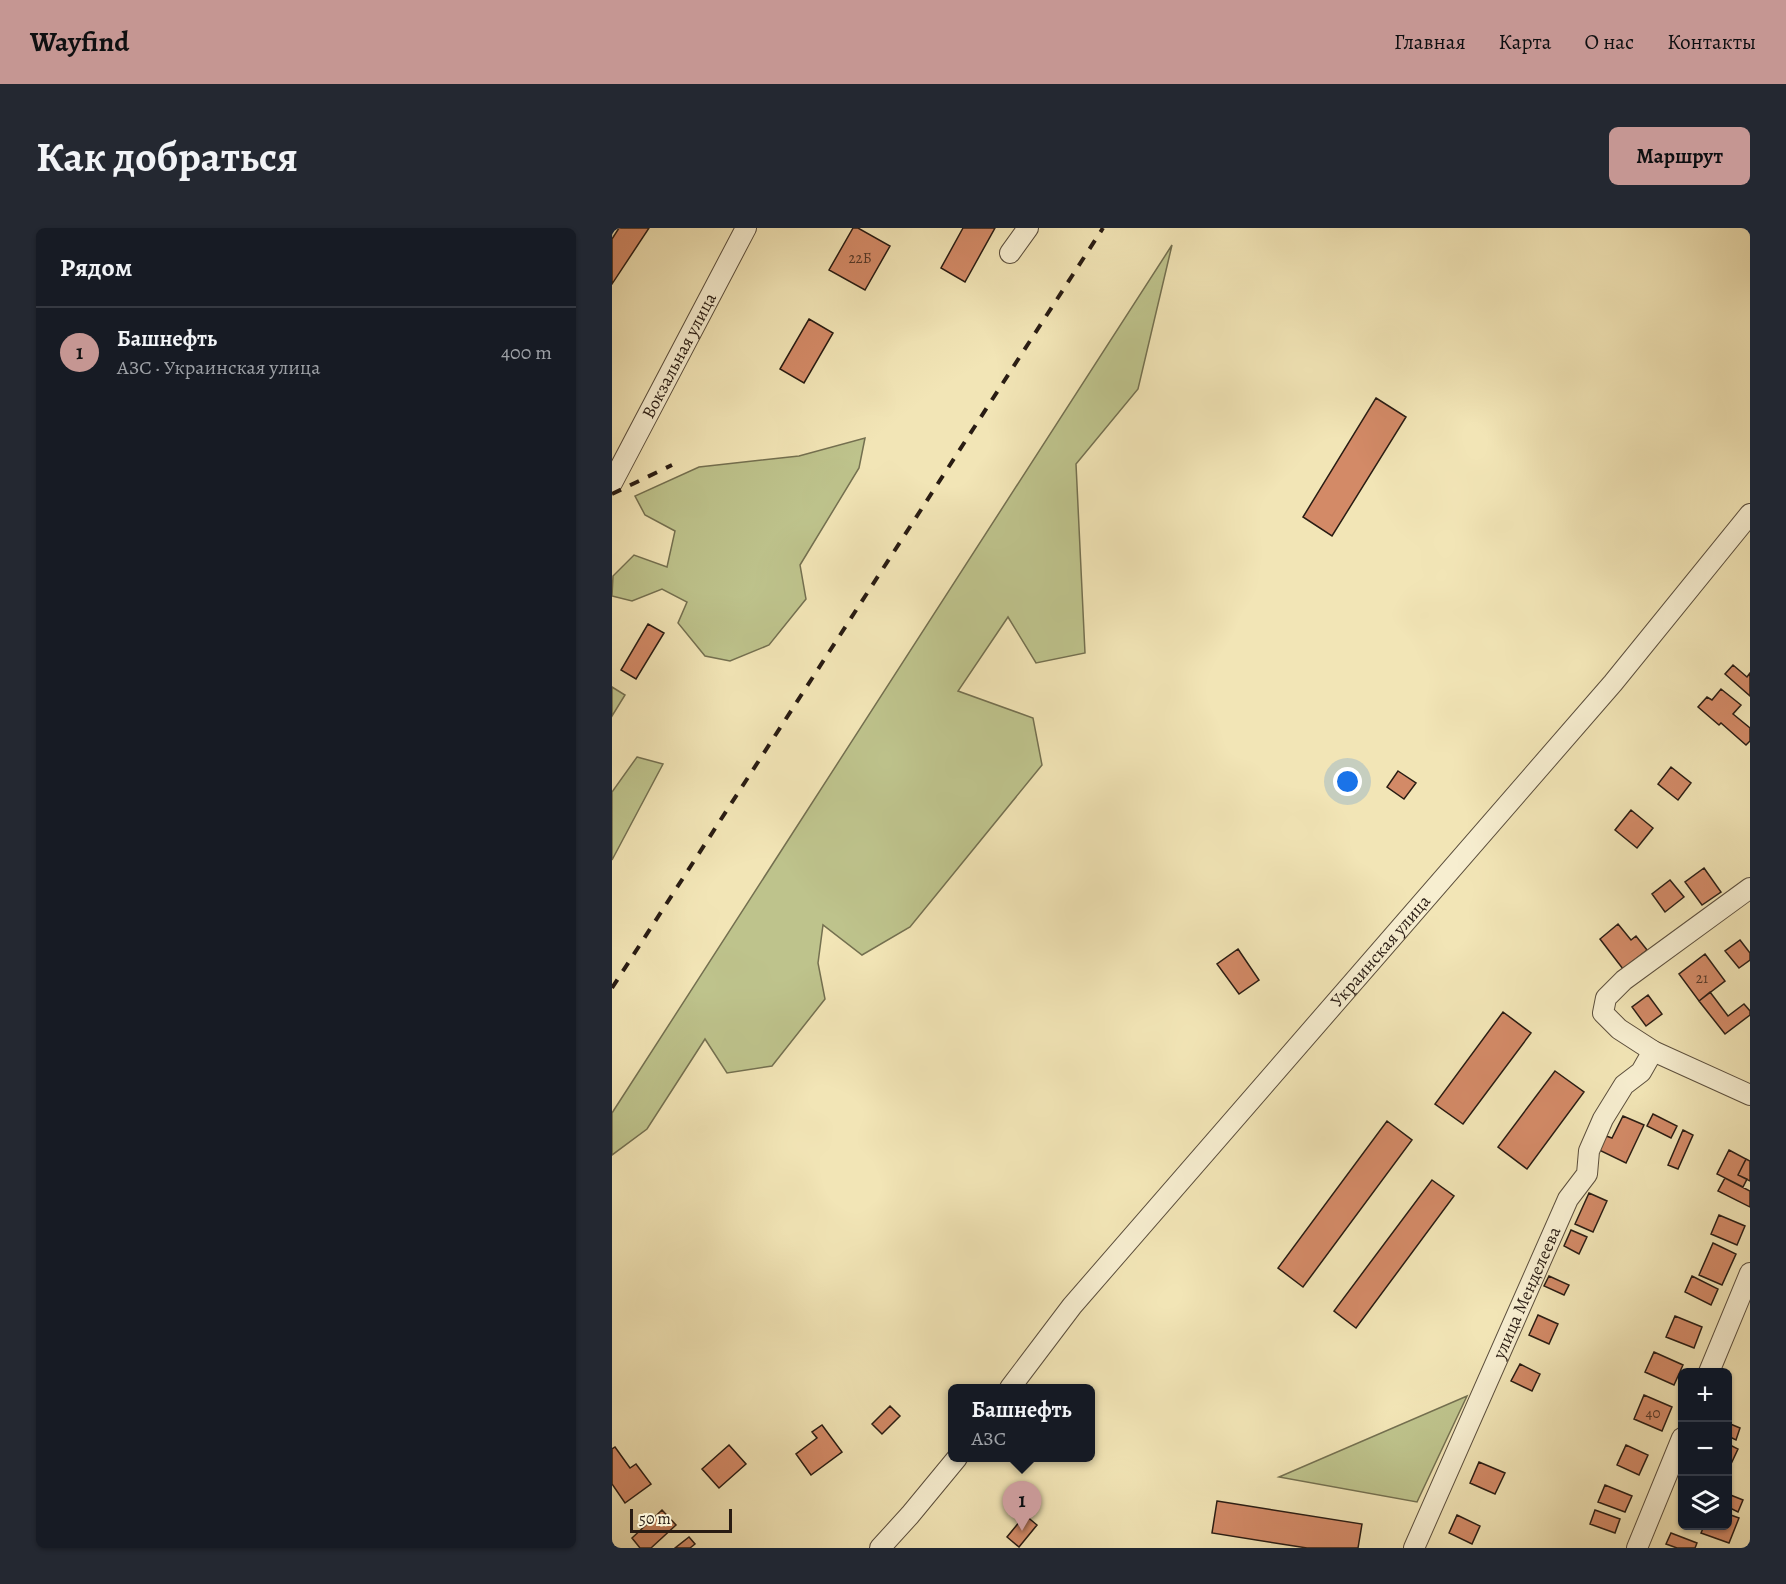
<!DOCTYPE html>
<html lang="ru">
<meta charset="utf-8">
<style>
:root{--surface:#171b24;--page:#242831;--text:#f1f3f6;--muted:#9ea1a6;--line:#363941;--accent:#c59692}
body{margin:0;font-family:Alegreya,serif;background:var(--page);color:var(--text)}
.controls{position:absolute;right:18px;bottom:18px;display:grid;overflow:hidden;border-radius:9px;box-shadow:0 2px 4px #0004}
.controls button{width:54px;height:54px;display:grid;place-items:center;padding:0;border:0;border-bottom:2px solid var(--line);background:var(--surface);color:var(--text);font:30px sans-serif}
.scale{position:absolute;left:18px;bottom:15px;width:102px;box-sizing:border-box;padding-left:6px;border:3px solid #291c13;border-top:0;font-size:16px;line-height:21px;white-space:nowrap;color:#291c13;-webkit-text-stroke:4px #f7eed0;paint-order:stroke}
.you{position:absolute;left:736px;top:554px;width:21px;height:21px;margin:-15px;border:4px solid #fff;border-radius:50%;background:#1a73e8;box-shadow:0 0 0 9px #1a73e833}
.badge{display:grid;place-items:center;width:39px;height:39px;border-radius:50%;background:var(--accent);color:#111;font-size:20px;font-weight:700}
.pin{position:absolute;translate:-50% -50px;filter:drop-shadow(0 2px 3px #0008)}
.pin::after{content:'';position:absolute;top:32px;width:21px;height:18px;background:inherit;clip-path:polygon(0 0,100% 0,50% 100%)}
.popup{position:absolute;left:336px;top:1156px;width:147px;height:78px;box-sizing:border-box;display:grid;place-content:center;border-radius:9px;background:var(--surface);filter:drop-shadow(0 2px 4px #0005);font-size:20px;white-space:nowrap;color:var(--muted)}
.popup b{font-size:22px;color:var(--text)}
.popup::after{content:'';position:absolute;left:50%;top:100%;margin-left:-12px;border:12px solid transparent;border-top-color:var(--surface)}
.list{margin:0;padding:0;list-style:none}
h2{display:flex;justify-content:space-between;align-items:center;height:78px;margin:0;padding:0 24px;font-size:26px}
h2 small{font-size:20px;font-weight:400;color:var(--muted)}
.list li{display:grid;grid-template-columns:39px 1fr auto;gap:18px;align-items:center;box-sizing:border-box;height:90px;padding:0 24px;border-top:2px solid var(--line)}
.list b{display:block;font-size:22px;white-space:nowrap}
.list p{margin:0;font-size:20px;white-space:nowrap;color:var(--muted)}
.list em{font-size:20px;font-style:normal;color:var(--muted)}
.icon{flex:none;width:33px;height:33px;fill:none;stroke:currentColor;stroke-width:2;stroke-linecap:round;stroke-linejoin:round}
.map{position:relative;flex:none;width:1138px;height:1320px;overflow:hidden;border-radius:9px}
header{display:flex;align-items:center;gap:36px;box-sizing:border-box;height:84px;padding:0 30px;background:var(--accent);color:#111}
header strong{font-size:28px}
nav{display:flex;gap:33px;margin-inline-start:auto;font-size:21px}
.intro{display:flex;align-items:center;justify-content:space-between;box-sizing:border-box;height:144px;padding:0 36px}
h1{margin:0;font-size:42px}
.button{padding:15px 27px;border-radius:9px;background:var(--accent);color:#111;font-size:21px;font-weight:700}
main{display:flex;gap:36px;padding:0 36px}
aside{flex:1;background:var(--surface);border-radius:9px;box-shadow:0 2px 4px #0004}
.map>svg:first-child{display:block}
</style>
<header>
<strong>Wayfind</strong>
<nav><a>Главная</a><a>Карта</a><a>О нас</a><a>Контакты</a></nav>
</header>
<div class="intro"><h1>Как добраться</h1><a class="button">Маршрут</a></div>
<main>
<aside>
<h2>Рядом<small></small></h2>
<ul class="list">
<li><span class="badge">1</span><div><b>Башнефть</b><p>АЗС · Украинская улица</p></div><em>400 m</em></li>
</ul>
</aside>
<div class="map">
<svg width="1138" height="1320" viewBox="0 0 1138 1320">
<rect width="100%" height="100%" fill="#f2e5b6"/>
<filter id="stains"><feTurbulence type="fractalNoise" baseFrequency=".00333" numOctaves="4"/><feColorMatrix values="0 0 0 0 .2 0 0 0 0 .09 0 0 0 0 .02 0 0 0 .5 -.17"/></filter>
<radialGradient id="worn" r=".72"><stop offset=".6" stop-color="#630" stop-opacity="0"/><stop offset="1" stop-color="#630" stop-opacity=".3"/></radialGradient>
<!-- green -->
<path fill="#bec38c" stroke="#747050" stroke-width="1.5" d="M560,17l-34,144 -62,75 9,189 -49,10 -28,-46 -50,74 75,27 9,47 -132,162 -48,28 -39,-30 -5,38 7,36 -53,67 -45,7 -22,-34 -58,90 -35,26v-42z
M253,210l-6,30 -59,97 6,34 -37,46 -39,16 -25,-5 -27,-33 9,-21 -25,-13 -30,12 -20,-5 1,-20 21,-21 33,12 8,-36 -30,-16 -10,-19 64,-29 100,-11z
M0,459l13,8 -13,21z
M25,529l26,7 -51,96v-68z
M855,1168l-50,106 -138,-25z"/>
<!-- building -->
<path fill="#d38a67" stroke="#291c13" stroke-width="1.5" d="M7,0h30l-37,56v-45z
M241,0h5l32,18 -25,44 -36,-20z
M351,0h32l-30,54 -24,-14z
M197,91l24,14 -29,50 -24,-14z
M764,170l30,19 -74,119 -29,-19z
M36,396l16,9 -28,46 -15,-9z
M1121,437l14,12 3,-4v23l-25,-22z
M1109,461l20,16 -8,9 17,14v13l-4,4 -25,-22 -2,2 -21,-18 9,-10 5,3z
M1059,539l20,16 -13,17 -20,-16z
M786,543l18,12 -12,16 -17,-12z
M1019,582l22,18 -16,20 -22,-18z
M1092,640l17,24 -19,13 -17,-23z
M1058,652l14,17 -19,15 -13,-18z
M1006,696l13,16 5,-4 11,14 -24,19 -23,-30z
M1128,712l10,13v7l-11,8 -14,-17z
M626,721l21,31 -20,14 -22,-30z
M1093,726l20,27 -26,20 -20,-27z
M1098,764l18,24 16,-12 6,7v4l-25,19 -26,-33z
M1036,767l14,19 -16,12 -14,-19z
M891,784l28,21 -68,91 -28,-20z
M943,843l29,21 -57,77 -29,-22z
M1041,886l24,12 -6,12 -24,-12z
M1011,888l21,9 -18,38 -27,-13 7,-14 6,2z
M775,893l25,19 -109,147 -25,-19z
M1071,902l10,5 -15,34 -10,-4z
M1117,922l17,9 -8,16 9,4 -4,8 -26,-13z
M1134,931l4,2v20l-12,-6z
M1113,950l25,13v16l-32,-16z
M820,952l22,16 -98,132 -22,-17z
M977,965l18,8 -14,31 -18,-8z
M1107,987l26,11 -8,19 -26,-11z
M959,1002l16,7 -8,17 -15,-8z
M1101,1015l23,11 -14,31 -23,-10z
M937,1048l20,9 -5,10 -20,-9z
M1080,1048l26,13 -7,16 -26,-13z
M926,1087l20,9 -9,20 -20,-9z
M1063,1088l27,11 -8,21 -28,-11z
M1042,1124l29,13 -9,20 -29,-13z
M908,1136l20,10 -8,17 -21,-10z
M1032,1167l28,12 -10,24 -28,-12z
M278,1178l10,10 -18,18 -10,-10z
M1116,1195l12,5 -4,12 -8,-4z
M210,1197l20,27 -31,23 -15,-21 21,-16 -5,-6z
M1116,1216l10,5 -8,17 -2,-1z
M117,1217l17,19 -27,24 -17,-19z
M1014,1217l22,10 -9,20 -22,-10z
M3,1219l15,21 6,-4 15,20 -26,19 -13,-19v-35z
M867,1234l26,11 -10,21 -25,-11z
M993,1257l27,11 -7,16 -27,-10z
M1116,1266l15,6 -5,12 -10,-5z
M605,1273l145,23 -4,24h-51l-95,-15z
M50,1282l14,15 -25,23h-11l-8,-10z
M983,1282l25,9 -5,14 -25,-9z
M1116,1286l11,4 -10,25 -28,-10 3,-7h24z
M413,1287l12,10 -18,22 -12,-10z
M845,1287l23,11 -8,18 -23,-11z
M1059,1305l26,10 -2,5h-18l-11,-4z
M77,1309l6,7 -5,4h-15z"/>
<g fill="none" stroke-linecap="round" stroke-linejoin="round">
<!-- minor casing -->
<g stroke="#5b4e3c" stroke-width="22">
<g id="minor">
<path d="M398,25l18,-25"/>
<path id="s1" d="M0,255l134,-255"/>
<path d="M1138,660l-126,92 -18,18 -3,15 16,16 34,22 97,44"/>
<path d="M1097,1144l41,-99"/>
<path id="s2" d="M398,1160l62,-82 541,-623 137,-169"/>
<path d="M268,1320l30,-33 47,-57"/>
<path id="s3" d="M802,1320l154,-349 19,-25 2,-23 14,-32 21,-34 17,-13 12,-21"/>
<path d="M1025,1320l45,-110"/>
</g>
</g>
<!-- minor -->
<use href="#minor" stroke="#f7eed0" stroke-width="20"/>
<!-- rail -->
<path stroke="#291c13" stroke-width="4" stroke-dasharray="10 10" stroke-linecap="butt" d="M0,266l60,-29
M0,760l491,-760"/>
</g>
<g text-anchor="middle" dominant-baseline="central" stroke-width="5" stroke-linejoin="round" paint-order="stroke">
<!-- number labels -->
<g font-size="15" fill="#543828">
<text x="248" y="30">22Б</text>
<text x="1090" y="750">21</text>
<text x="1041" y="1185">40</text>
</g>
<!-- street labels -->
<g font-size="18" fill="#291c13" stroke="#f7eed0">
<text stroke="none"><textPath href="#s1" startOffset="144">Вокзальная улица</textPath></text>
<text stroke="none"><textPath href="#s2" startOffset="573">Украинская улица</textPath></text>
<text stroke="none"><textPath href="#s3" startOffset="279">улица Менделеева</textPath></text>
</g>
</g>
<rect width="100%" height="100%" filter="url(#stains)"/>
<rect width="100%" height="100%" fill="url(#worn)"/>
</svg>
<div class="controls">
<button>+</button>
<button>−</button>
<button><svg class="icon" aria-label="layers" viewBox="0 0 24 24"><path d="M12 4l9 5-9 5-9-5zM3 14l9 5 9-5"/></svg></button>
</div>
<div class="scale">50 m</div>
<div class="you"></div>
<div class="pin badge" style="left:410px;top:1303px">1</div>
<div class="popup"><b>Башнефть</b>АЗС</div>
</div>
</main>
